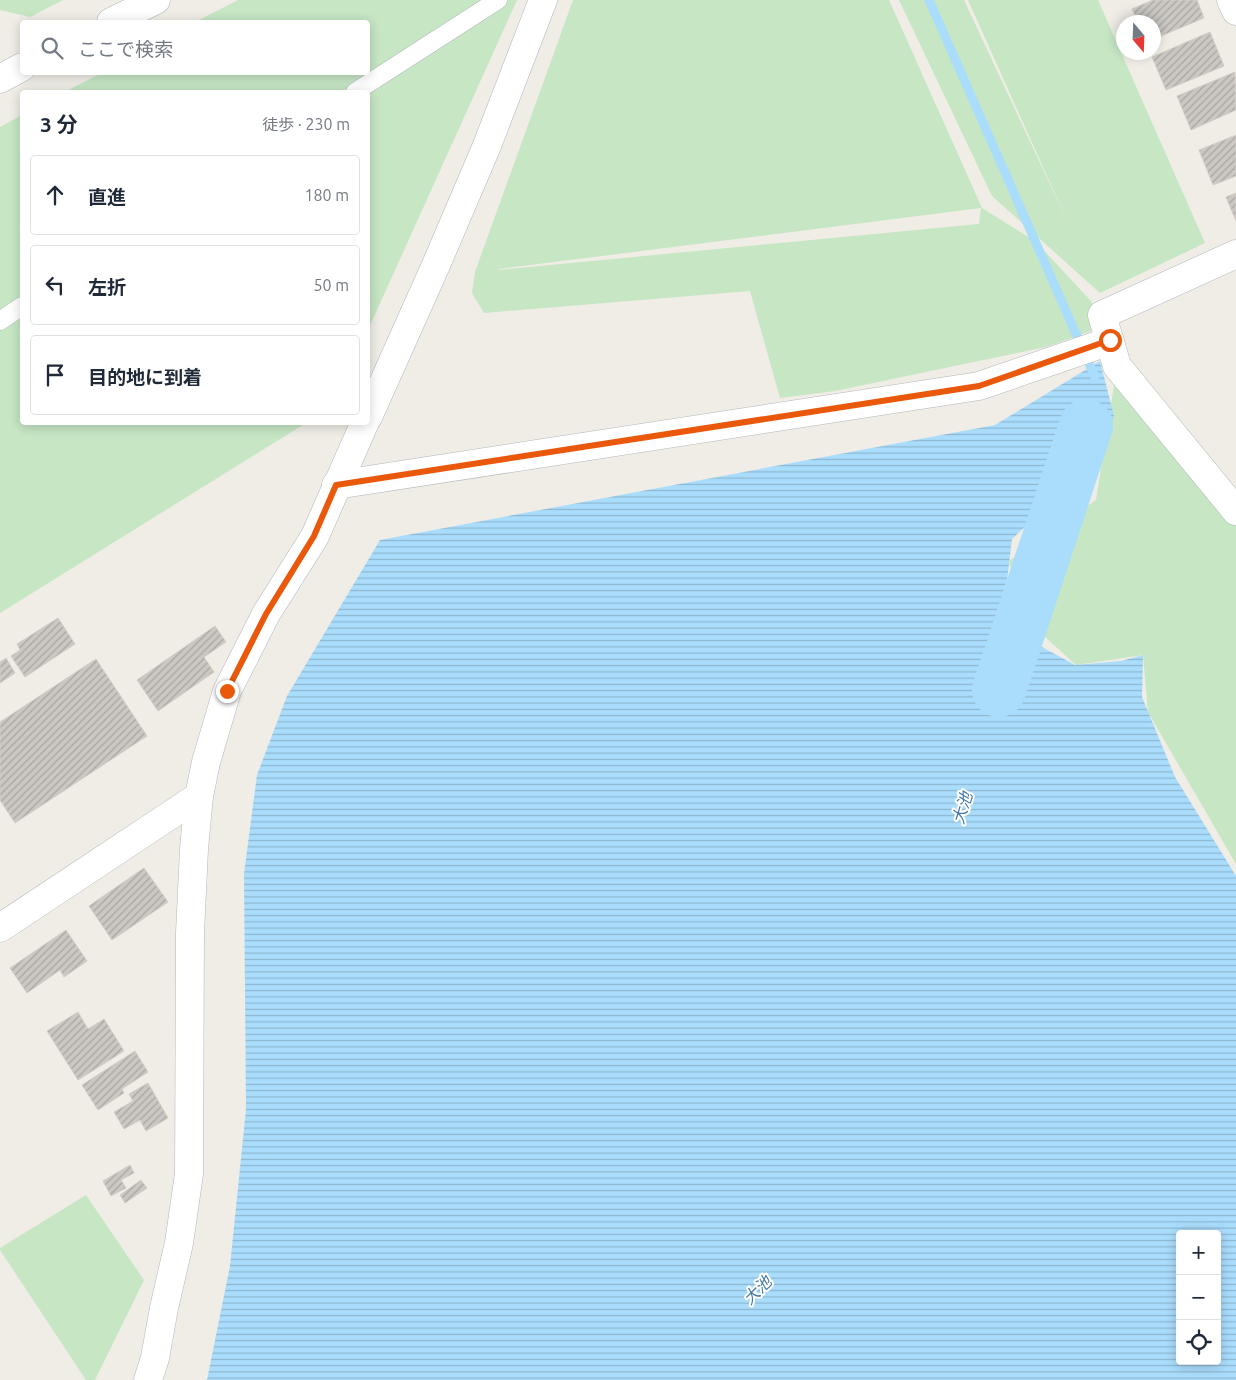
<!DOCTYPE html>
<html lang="ja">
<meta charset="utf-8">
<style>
:root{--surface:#fff;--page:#f6f6f7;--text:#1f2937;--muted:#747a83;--line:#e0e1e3}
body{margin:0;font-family:Ubuntu,"Noto Sans JP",sans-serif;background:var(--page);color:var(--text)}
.controls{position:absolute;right:15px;bottom:15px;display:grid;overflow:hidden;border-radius:5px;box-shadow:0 2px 12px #0003}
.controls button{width:45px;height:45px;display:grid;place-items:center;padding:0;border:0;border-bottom:1px solid var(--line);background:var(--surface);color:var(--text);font:25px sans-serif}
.compass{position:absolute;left:1116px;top:15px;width:45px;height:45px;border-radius:50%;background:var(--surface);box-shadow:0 2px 12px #0003;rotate:161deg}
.stop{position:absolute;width:15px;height:15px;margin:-11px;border:4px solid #ea580c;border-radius:50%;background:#fff}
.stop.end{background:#ea580c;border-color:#fff;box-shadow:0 1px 5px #0008}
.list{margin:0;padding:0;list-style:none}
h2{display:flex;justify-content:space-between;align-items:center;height:65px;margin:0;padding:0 20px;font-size:21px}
h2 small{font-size:16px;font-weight:400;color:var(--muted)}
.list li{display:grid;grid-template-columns:32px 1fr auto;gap:15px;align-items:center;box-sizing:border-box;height:80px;margin:0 10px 10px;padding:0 10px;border:1px solid var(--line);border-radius:5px}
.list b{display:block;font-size:19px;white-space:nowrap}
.list em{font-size:16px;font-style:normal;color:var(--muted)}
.icon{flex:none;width:28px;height:28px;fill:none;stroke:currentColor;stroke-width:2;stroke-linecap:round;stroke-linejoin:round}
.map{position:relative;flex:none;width:1236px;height:1380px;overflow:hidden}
.search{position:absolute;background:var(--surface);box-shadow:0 2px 12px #0003;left:20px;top:20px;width:350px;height:55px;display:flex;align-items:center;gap:12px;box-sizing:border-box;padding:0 18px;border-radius:5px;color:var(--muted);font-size:19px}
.panel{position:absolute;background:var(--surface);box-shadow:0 2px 12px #0003;left:20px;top:90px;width:350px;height:335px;border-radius:5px}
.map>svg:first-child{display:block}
</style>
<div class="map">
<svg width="1236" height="1380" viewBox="0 0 1236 1380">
<defs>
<pattern id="water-rules" width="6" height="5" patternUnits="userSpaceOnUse" patternTransform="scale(1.25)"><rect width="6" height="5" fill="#aaddfc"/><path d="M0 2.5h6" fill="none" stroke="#8eb7d0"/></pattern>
<pattern id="building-hatch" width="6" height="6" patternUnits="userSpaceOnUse" patternTransform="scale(1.25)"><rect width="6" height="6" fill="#cbc8c3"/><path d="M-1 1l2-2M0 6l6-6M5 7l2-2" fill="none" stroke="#a8a6a2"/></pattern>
</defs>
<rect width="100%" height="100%" fill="#efede6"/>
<!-- green -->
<path fill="#c6e6c4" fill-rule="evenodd" d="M0,0h63l-33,17 -30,-7z
M238,0h279l-149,330v-238h-304l38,-19 266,-1v-50h-173z
M573,0h316l93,208 53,33 56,60 14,25 -59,21 -211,44 -55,7 -30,-107 -266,22 -12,-20 3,-21zM981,208l-2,16 -481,46 1,-1z
M899,0h65l105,225 -101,-225h130l107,243 -105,50 -108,-97z
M22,115v307l284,1 -306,190v-486z
M1117,366l119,153v345l-88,-152 -5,-57 -67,10 -53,-48 -14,-56 87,-61z
M86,1195l58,85 -49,100h-9l-86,-130v-2z"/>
<!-- water -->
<path fill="url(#water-rules)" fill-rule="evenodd" d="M1100,361l14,55 -18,62 -48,27 -36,34 -6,50 27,53 42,23 46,-4 22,-6 -1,42 33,80 61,99v504h-1029l23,-114 16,-157 -2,-235 13,-99 30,-79 93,-156 615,-115zM1180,1234h37v127h-37z"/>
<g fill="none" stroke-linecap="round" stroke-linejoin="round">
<!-- stream -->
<path stroke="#aaddfc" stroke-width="9" d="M929,0l166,377"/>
<!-- river -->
<path stroke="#aaddfc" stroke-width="54" d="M999,690l87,-264"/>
</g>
<!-- building -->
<path fill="url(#building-hatch)" stroke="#d4cec5" d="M1153,0h44l7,18 -50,21v-17h-16l-6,-13z
M1210,32l14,34 -58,24 -14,-33z
M1235,72l1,38 -45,20 -14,-34z
M1236,135v41l-23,9 -14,-35z
M1236,193v28l-10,-24z
M58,618l17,26 -50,33 -14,-21 9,-6 -3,-6z
M215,626l11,16 -22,15 10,15 -56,39 -21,-31z
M6,658l9,15 -15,10v-21z
M96,659l51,77 -132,87 -15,-23v-78z
M144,868l24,34 -56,38 -23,-34z
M66,930l21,31 -23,16 -4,-7 -33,23 -17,-25z
M78,1012l10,17 16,-10 20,32 -46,29 -31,-49z
M135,1051l13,21 -26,17 2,4 -26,17 -16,-25z
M148,1083l20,35 -22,13 -6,-11 -16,9 -10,-17 19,-11 -4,-7z
M130,1165l4,8 -13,7 5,8 -15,8 -8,-15z
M141,1180l6,8 -22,15 -5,-8z"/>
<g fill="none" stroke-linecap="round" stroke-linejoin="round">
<!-- lane casing -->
<g stroke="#b3b7ba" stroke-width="19">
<path id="lane" d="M355,92l143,-92
M0,321l22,-15"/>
</g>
<!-- street casing -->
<g stroke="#b3b7ba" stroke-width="29">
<path id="street" d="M1231,0l5,11
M1236,254l-134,61 15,51 119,145
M336,485l643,-99 131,-45
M0,928l199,-132"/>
</g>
<!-- secondary casing -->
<g stroke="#b2b6ba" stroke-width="29">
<path id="secondary" d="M111,22l45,-22
M0,79l22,-12
M368,417l68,-152 50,-117 57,-148
M148,1380l7,-22 9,-50 15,-65 10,-69 1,-241 4,-84 5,-53 7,-34 21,-71 39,-77 49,-78 50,-114"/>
</g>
<!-- lane -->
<use href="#lane" stroke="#fff" stroke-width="18"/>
<!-- street -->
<use href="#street" stroke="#fff" stroke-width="28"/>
<!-- secondary -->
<use href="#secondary" stroke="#fff" stroke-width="28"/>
</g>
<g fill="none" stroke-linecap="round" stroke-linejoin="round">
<!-- route -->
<path stroke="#ea580c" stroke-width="6" d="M227,691l39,-77 48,-78 22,-51 643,-99 131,-46"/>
</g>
<g text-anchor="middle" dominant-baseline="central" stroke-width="4" stroke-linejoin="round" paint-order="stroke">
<!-- water labels -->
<g font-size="16" font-style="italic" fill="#4379a5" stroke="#fff">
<text transform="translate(962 808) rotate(-73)">大池</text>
<text transform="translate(757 1290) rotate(-45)">大池</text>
</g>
</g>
</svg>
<div class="controls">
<button>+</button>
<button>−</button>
<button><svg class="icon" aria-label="locate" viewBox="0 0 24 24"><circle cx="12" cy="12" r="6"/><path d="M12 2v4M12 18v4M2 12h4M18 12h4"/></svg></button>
</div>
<svg class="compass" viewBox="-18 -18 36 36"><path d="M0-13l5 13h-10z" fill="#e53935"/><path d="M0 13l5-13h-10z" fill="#747a83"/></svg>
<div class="stop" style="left:1110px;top:340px"></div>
<div class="stop end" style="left:227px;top:691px"></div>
<div class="search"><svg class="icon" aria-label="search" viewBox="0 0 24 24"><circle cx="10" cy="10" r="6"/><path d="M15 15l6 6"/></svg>ここで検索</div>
<section class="panel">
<h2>3 分<small>徒歩 · 230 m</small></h2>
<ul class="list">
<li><svg class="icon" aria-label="ahead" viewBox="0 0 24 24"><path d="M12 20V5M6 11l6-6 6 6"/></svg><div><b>直進</b></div><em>180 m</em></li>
<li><svg class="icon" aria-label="left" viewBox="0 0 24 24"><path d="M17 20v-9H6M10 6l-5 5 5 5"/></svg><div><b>左折</b></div><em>50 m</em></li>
<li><svg class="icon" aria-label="arrive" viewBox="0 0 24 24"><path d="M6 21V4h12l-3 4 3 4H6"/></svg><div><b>目的地に到着</b></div></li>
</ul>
</section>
</div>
